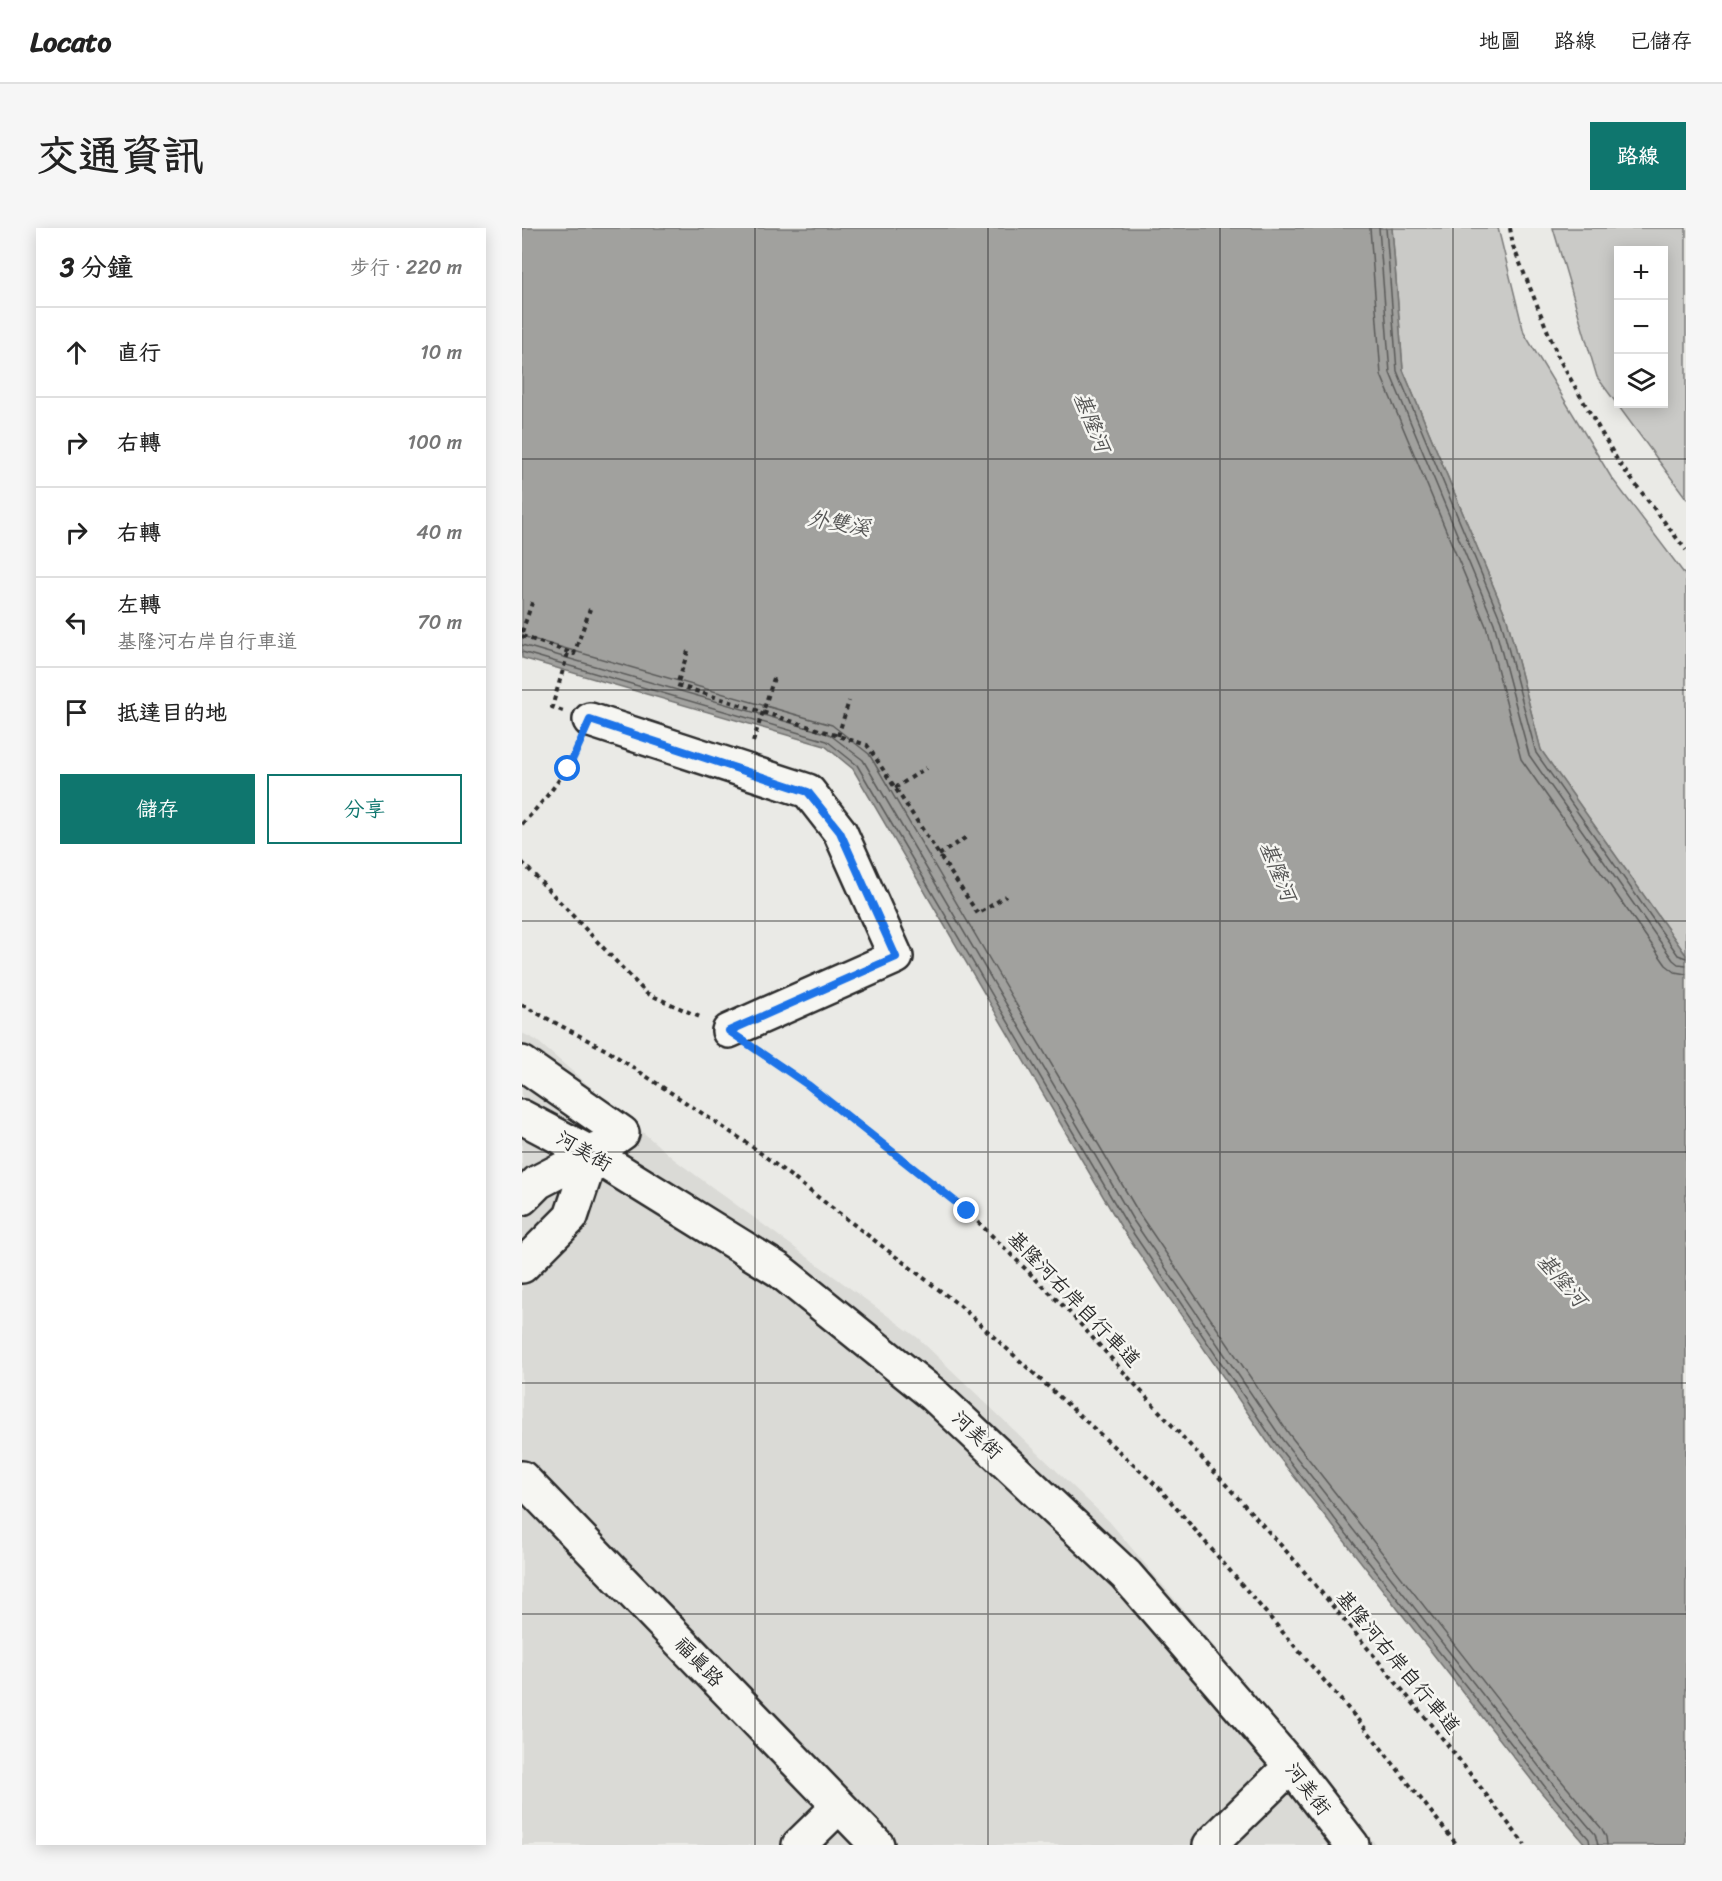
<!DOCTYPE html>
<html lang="zh-TW">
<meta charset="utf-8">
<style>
:root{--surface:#fff;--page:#f6f6f6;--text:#222;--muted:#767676;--line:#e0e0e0;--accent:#0f766e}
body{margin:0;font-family:Sriracha,"LXGW WenKai TC",sans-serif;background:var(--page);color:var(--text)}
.controls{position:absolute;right:18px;top:18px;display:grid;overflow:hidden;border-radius:0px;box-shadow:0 3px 15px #0003}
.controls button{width:54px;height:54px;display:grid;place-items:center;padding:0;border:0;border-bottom:2px solid var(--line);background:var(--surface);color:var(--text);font:30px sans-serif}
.stop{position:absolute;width:18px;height:18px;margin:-14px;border:4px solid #1a73e8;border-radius:50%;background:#fff}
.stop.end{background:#1a73e8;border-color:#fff;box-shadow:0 2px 6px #0008}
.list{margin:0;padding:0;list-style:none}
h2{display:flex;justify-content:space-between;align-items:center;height:78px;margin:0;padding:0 24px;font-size:26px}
h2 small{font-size:20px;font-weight:400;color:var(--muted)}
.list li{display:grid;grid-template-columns:39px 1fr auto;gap:18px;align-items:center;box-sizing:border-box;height:90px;padding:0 24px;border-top:2px solid var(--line)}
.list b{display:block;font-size:22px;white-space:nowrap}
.list p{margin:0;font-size:20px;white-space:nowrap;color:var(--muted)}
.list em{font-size:20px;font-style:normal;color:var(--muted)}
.actions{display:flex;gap:12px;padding:18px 24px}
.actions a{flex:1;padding:14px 0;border:2px solid var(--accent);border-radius:0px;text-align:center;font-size:21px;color:var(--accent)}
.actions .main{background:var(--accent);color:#fff}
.icon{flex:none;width:33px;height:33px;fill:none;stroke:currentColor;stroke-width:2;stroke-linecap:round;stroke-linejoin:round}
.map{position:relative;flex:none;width:1164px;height:1617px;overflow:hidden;border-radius:0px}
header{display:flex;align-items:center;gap:36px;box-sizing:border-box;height:84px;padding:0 30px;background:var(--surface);border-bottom:2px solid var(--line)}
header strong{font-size:28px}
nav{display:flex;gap:33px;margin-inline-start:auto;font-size:21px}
.intro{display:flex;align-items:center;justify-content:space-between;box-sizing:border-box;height:144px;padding:0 36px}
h1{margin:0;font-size:42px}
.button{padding:15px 27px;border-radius:0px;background:var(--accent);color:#fff;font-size:21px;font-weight:700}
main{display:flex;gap:36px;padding:0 36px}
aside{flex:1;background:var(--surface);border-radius:0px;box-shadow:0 3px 15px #0003}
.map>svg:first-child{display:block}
</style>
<header>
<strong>Locato</strong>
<nav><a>地圖</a><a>路線</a><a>已儲存</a></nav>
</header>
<div class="intro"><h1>交通資訊</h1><a class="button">路線</a></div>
<main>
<aside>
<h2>3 分鐘<small>步行 · 220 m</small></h2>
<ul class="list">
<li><svg class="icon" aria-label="ahead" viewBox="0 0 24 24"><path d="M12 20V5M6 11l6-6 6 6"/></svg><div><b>直行</b></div><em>10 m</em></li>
<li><svg class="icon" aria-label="right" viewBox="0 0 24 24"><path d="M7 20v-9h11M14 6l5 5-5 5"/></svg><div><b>右轉</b></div><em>100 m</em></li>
<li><svg class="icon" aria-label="right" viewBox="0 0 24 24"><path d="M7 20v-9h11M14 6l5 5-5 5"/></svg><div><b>右轉</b></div><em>40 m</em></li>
<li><svg class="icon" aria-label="left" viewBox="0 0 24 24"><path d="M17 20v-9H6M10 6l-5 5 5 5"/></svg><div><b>左轉</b><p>基隆河右岸自行車道</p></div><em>70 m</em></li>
<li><svg class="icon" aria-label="arrive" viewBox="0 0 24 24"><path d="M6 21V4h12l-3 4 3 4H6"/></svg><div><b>抵達目的地</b></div></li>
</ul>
<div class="actions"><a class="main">儲存</a><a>分享</a></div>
</aside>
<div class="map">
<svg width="1164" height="1617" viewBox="0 0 1164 1617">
<rect width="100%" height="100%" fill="#eaeae6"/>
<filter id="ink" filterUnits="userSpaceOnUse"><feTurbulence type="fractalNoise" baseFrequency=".0167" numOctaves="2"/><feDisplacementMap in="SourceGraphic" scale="12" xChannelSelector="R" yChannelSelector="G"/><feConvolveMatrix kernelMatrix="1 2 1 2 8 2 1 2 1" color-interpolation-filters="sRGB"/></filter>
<g filter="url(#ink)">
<!-- built -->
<path fill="#dadad6" d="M0,805l14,7 139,120 243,178 191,183 217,259 50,65h-854z"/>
<!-- green -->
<path fill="#cacac7" stroke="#7a7a79" stroke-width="1.5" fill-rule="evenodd" d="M870,0h106l26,105 87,144 75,99v379l-145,-205 -34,-131 -104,-249z
M1031,0h133v270l-89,-121zM1142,22v154h-46v-154z"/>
<!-- water -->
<path fill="#a1a19e" stroke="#727270" stroke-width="1.5" d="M0,0h870l11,142 104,249 34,131 145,205v890h-100l-45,-53 -270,-345 -150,-220 -268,-458 -28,-23 -303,-88z"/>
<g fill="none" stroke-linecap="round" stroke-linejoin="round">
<!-- shore -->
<path stroke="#5a5a59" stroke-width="1.5" d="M848,0l11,147 105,251 35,133 145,206 9,7 11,2
M857,0l11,145 104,250 35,132 144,205 5,4 8,1
M864,0l11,143 104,250 35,132 142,202 8,3
M0,408l310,89 37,29 271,461 149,219 270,344 43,51 4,8 1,8
M0,417l307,89 34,26 270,460 149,219 270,344 43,51 3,11
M0,424l305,89 30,24 270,459 149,220 270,344 43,51 1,6"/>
<!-- minor casing -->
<g stroke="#2b2b2b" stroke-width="38">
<path id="minor" d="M68,492l218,71 32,41 56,125 -167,74
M0,835l100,70 -30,21 -54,28 -16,16
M0,889l70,37 187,116 155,125 192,180 165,191 61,79
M0,1038l49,-49 21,-63
M0,1250l355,367
M277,1617l40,-39
M688,1617l81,-79"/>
</g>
<!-- path -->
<path stroke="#2b2b2b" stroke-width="4" stroke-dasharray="4.5 4.5" stroke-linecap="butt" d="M988,0l3,18 46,113 60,104 67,87
M0,404l11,-32
M0,408l52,18 16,-45
M166,423l-11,34 190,60 111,169 28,-18
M41,483l-11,-4 16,-54
M316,508l11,-35
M231,514l21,-64
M373,560l31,-20
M0,596c23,-24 42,-47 56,-77
M417,627l29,-19
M0,634l124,131 56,25
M0,777l86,46 142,94 209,160 200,183 211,246 87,111
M236,822l50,35 159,126 104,103 226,249 150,181 78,101"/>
<!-- minor -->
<use href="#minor" stroke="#f6f6f2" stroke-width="33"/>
</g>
</g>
<g fill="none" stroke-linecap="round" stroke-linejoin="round" filter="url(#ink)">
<!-- route -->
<path stroke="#1a73e8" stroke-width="8" d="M46,541l22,-49 218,72 32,40 56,125 -167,74 79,54 159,126"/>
</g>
<!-- grid -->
<path fill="none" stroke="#2b2b2b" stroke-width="1.5" stroke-opacity="0.55" d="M233,0v1617M466,0v1617M698,0v1617M931,0v1617M0,231h1164M0,462h1164M0,693h1164M0,924h1164M0,1155h1164M0,1386h1164"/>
<g text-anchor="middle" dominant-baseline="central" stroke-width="5" stroke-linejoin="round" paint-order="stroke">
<!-- street labels -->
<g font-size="20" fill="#2b2b2b" stroke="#f6f6f2">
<text transform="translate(62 923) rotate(30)">河美街</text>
<text transform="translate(552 1071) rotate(46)">基隆河右岸自行車道</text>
<text transform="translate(455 1207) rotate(43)">河美街</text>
<text transform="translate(177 1434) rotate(46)">福真路</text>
<text transform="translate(876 1434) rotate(50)">基隆河右岸自行車道</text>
<text transform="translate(786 1561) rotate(52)">河美街</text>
</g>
<!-- water labels -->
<g font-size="21" font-style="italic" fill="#545453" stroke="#f6f6f2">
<text transform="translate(570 194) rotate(68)">基隆河</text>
<text transform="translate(317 295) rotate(10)">外雙溪</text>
<text transform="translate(756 643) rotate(68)">基隆河</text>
<text transform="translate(1040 1052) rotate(49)">基隆河</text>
</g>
</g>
</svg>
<div class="controls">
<button>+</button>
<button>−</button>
<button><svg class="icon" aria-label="layers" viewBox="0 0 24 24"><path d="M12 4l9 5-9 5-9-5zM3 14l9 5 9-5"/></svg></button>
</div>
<div class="stop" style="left:46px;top:541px"></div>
<div class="stop end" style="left:445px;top:983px"></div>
</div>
</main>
